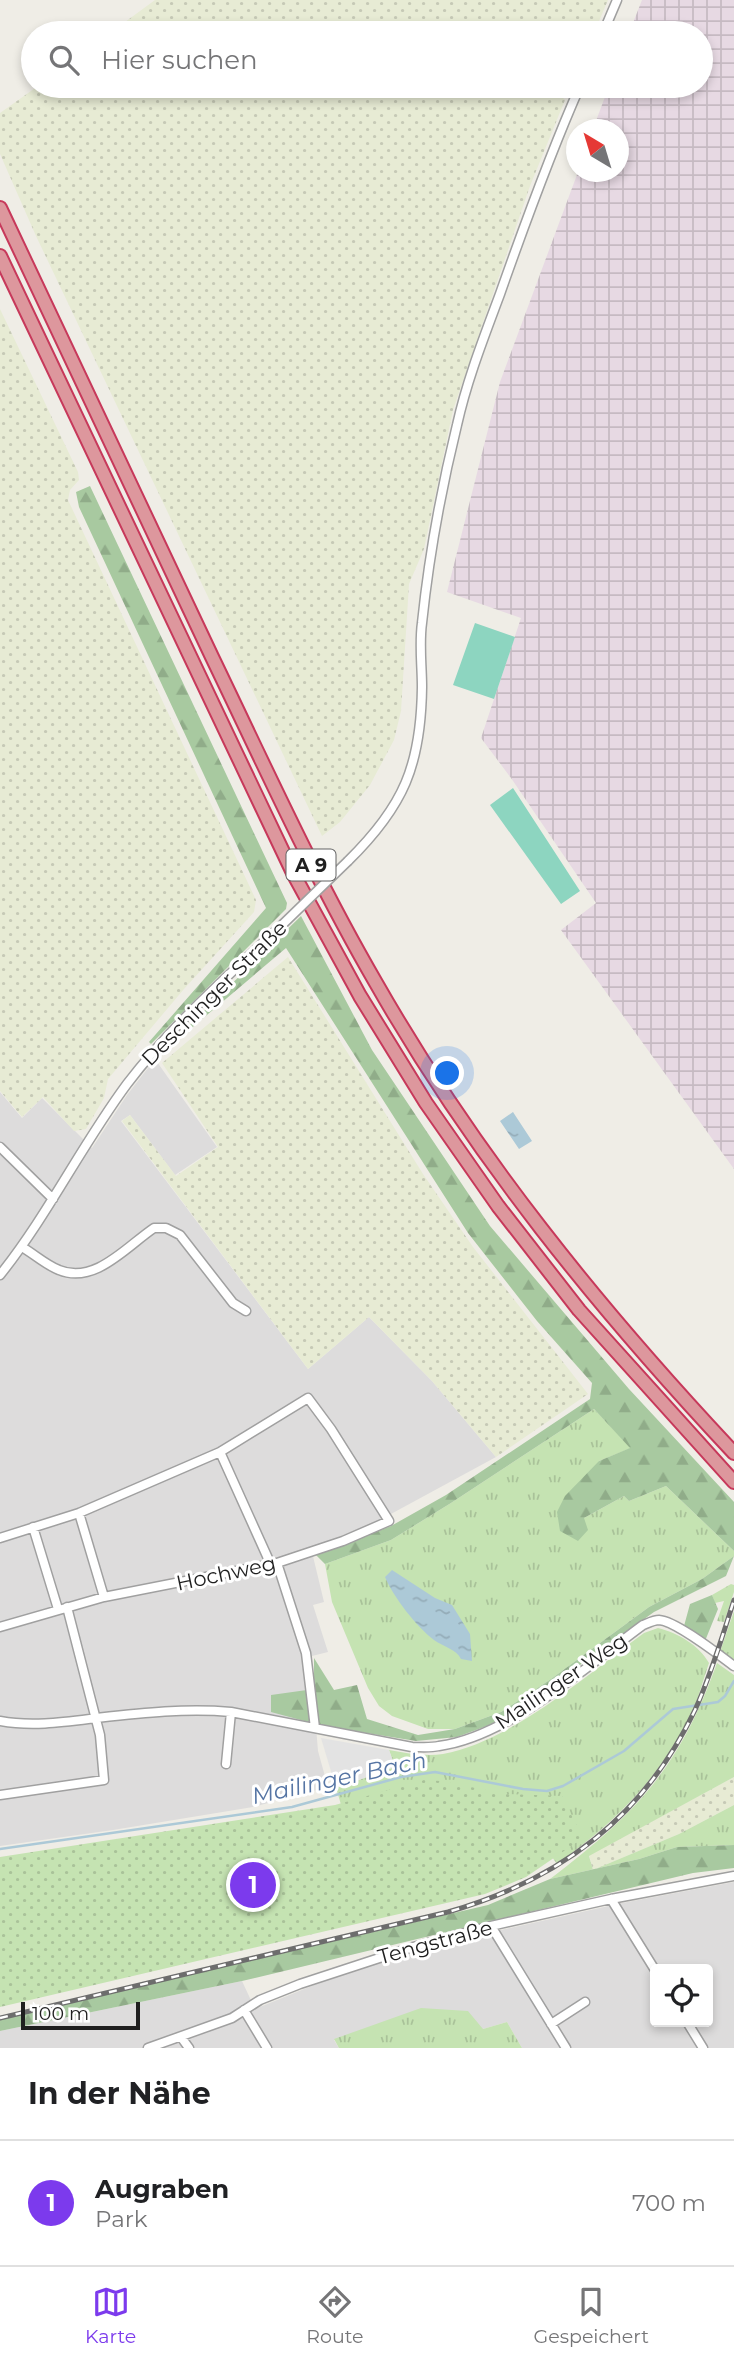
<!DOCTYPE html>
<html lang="de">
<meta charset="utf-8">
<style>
:root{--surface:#fff;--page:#f6f6f6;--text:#202124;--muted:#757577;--line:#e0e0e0;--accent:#7c3aed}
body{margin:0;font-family:Montserrat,sans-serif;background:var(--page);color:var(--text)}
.controls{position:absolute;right:21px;bottom:21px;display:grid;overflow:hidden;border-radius:7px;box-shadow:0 4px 10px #0003}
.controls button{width:63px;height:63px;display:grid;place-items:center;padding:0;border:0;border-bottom:2px solid var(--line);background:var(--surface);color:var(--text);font:35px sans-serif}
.compass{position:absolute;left:566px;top:119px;width:63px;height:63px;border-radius:50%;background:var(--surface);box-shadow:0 4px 10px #0003;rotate:322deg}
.scale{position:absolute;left:21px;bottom:18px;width:119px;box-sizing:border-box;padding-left:7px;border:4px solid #1f1f1f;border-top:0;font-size:19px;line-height:24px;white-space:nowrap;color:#1f1f1f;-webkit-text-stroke:5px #fff;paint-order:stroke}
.you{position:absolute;left:448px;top:1074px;width:24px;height:24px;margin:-18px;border:5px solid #fff;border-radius:50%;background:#1a73e8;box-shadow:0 0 0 10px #1a73e833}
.badge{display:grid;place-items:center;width:46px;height:46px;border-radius:50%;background:var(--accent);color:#fff;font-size:23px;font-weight:700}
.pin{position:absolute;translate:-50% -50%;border:4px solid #fff;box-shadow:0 2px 7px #0006}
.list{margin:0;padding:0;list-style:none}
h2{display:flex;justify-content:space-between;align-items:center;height:91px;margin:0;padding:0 28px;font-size:30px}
h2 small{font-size:23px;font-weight:400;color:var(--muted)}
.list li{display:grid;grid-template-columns:46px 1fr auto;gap:21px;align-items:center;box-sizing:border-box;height:126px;padding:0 28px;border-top:2px solid var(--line)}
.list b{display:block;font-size:26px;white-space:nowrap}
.list p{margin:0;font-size:23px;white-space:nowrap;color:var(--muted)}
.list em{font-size:23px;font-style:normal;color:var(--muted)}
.icon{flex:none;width:38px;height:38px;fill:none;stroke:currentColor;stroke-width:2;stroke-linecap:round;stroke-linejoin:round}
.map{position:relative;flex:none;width:734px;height:2048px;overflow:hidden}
.search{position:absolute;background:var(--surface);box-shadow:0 4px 10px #0003;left:21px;right:21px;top:21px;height:77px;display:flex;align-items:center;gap:18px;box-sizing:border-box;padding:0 24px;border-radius:38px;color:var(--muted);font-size:26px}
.sheet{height:217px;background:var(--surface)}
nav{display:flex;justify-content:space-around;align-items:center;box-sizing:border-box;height:98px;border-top:2px solid var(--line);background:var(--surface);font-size:19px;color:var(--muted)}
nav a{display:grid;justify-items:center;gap:4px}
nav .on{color:var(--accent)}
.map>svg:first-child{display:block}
</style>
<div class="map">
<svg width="734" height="2048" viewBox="0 0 734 2048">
<defs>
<pattern id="industrial-grid" width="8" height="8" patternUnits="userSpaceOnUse" patternTransform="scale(1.75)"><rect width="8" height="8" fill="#e7d9e3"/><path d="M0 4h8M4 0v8" fill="none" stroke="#c6bac2"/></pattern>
<pattern id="farmland-dots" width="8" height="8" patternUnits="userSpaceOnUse" patternTransform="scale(1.75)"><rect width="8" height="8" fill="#e7ebd4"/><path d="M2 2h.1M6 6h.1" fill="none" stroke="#c6c9b6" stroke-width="1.8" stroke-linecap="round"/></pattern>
<pattern id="grass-tufts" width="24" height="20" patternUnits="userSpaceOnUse" patternTransform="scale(1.75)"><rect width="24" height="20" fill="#c5e3b2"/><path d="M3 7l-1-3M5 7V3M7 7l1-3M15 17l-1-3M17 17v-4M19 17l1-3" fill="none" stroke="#a9c299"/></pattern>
<pattern id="forest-firs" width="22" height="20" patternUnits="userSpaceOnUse" patternTransform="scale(1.75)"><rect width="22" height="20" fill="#a8c9a0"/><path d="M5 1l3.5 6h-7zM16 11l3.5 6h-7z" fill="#90ac89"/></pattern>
<pattern id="garden-dots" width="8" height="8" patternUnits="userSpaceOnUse" patternTransform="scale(1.75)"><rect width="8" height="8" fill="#c5e3b2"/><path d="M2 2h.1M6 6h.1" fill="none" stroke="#a9c299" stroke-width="1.8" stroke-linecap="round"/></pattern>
<pattern id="water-ripples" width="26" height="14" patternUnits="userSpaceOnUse" patternTransform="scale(1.75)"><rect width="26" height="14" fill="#acc9d7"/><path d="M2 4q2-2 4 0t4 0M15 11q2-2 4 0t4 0" fill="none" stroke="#94acb8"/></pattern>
</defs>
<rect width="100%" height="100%" fill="#efede6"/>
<!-- residential -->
<path fill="#dddcdc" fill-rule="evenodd" d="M155,1059l62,88 -42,28 -45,-60 -9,6 187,248 61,-52 63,64 64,76 -118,64 -67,27 13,54 -11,3 15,47 -16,4 -1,12 7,83 10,36 -75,20 -140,23 -113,16v-754l22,26 20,-20 50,50 35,-53z
M734,1882v166h-212l-15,-26 -24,7 -149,11 5,8h-339v-17l242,-50 13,28 64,-26 77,-26 105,-27 121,-27zM655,1969h53v53h-53z"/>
<!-- industrial -->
<path fill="url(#industrial-grid)" d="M642,0h92v1169l-173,-239 35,-27 -85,-125 -30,-40 40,-120 -74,-26 53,-210 78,-210h40v-42l-25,-1 16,-43h92v-53h-72z"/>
<!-- farmland -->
<path fill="url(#farmland-dots)" d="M155,0h453l-14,33h-484z
M38,86h514l13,14 -35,86 -77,224 -29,139 -15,35 -8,127 -7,29 -24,45 -30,37 -18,14 -286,-600 -36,-82v-41z
M0,309l78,163 1,8 -9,10 -2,10 188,400 -2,12 -70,77 -76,90 -4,19 -18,31 -12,2 -31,-34 -21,20 -22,-26z
M288,957l135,217 50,73 115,147 -92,63 -64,-76 -63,-64 -61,52 -186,-248 8,-6 46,61 42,-29 -56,-84z
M734,1777v28l-55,29 -86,36 -4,-15z"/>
<!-- grass -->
<path fill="url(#grass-tufts)" d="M594,1409l37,39 -32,13 -15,57 40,-22 5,5 37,-15 68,65v5l-32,23 -53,28 -98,72 -50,33 -46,17h-27l-36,-13 -13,-10 -11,-18 -36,-86 -7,-38 66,-24 60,-37z
M731,1584l3,1v7l-10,30 -7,-1 7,-20 -9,2 -3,-8z
M734,1611v50l-14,-9z
M658,1628c20,5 41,17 51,35 -7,20 -12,42 -22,60 -34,62 -73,100 -130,141l-15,-21 -196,-22 -10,-33 59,-21 -6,-17c18,3 36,7 54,4 69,-13 144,-79 201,-121z
M717,1663l17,12v102l-145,79 4,14 86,-36 55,-29v40l-57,2 -38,12 -89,20c87,-66 130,-112 167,-216z
M421,2008l47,3 15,18 24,-7 15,26h-183l-5,-9z"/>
<!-- forest -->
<path fill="url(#forest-firs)" d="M90,486l197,417 -1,6 -135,135 -2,-2 117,-134 -187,-401 -3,-15z
M301,916l71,134 118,176 139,163 105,113v49l-68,-65 -37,15 -5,-5 -40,22 4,12 -10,11 -18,-10 -3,-19 8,-16 34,-35 31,-13 -36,-39 -143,94 -60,37 -66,24 -9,-9 75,-29 55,-31 144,-96 2,-16 -55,-62 -69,-88 -182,-285 -131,111z
M734,1556l-8,20 -72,36 -151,108 -46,17 -41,4 -93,-15 -52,-14v-17l43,-6v-31l20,32 23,-5 10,34 51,16 37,-6 46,-17 50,-33 98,-72 53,-28z
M712,1595l6,14 -13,32 -21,-15 6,-22z
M734,1845v23l-41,5 -451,108 -242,50v-12l488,-114 62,-26 89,-20 38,-12z"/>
<!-- garden -->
<path fill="url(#garden-dots)" d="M424,1780l17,1 65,13 56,2 21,42 -57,39 -41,17 -485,113v-150l335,-52z"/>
<!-- pitch -->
<path fill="#8dd5c0" d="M475,623l40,14 -21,62 -41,-14z
M513,788l67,103 -19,13 -71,-99z"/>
<!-- parking -->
<path fill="#e3e3e3" d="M321,1738l68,12 6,17 -59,21z"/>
<!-- water -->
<path fill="url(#water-ripples)" d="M513,1112l19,29 -13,8 -19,-28z
M392,1570l43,28 17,7 18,29 2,27 -11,-2c-5,-10 -17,-12 -27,-19 -18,-14 -40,-42 -49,-63z"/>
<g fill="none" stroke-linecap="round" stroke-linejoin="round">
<!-- stream -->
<path stroke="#acc9d7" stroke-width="2.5" d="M0,1849l292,-42 109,-30 34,-5 88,17 24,2 16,-5 61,-35 49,-42 45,-7 7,-6 9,-15"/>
<!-- minor casing -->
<g stroke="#a0a0a0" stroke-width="11">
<path id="minor" d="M603,33l14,-33
M348,861c56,-55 73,-96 74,-174 0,-21 -3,-43 0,-64 7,-67 19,-133 35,-198 10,-45 27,-88 43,-131 25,-71 50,-140 80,-208
M0,1147l53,52
M22,1247c12,7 24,18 37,23 36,15 68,-24 95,-42h12l14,7 53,68 13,8
M0,1275c48,-60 81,-129 127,-191 45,-59 102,-109 156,-160
M220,1452l51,113
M79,1513l25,84
M33,1527l25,82
M0,1538l79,-25 141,-61 88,-54 23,31 58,92 -46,20 -66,22 -173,34 -104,30
M277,1563l29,90 9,75
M0,1721c32,6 65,1 97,-3 45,-5 89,-10 134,-6l181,35c9,0 18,1 27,-1 69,-9 148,-80 204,-121 5,-2 11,-5 16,-5 17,1 60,35 75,46
M226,1764l5,-52
M0,1795l104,-15 -4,-45 -33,-128
M611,1899l44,71
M491,1926l75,122
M244,2010l23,38
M687,2022l16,26
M551,2024l34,-22
M181,2037l8,11
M148,2048l84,-30 28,-18 40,-16 113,-37 78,-21 120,-27 123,-23"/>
</g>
<!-- highway casing -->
<g stroke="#c7395b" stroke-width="16">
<path id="highway" d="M0,208c71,149 141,299 212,449 53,110 103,221 164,326 98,172 223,326 358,470
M0,256l294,619 66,121 66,107 72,103 81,104 155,172"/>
</g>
<!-- minor -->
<use href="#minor" stroke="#fff" stroke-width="8"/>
<!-- highway -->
<use href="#highway" stroke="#dd979d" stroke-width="12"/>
<!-- rail casing -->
<g stroke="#6d6d6d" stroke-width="5">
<path id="rail" d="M0,2018l448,-106c112,-32 196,-95 247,-202 16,-35 27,-73 39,-110"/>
</g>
<!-- rail -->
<use href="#rail" stroke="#fff" stroke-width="2.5" stroke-dasharray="8" stroke-linecap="butt"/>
<!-- minor-bridge casing -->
<g stroke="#a0a0a0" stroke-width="11" stroke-linecap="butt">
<path id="minor-bridge" d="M283,924l65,-63"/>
</g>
<!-- minor-bridge -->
<use href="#minor-bridge" stroke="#fff" stroke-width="8"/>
</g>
<g text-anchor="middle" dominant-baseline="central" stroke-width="6" stroke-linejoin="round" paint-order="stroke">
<!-- shield labels -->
<rect fill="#fff" stroke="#626262" stroke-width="2" x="286.5" y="849.5" width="49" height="31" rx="5"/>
<g font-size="19" font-weight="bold" fill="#1f1f1f">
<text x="311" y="865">A 9</text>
</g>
<!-- street labels -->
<g font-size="21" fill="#1f1f1f" stroke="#fff">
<text transform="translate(214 993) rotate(-45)">Deschinger Straße</text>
<text transform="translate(226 1573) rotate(-12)">Hochweg</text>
<text transform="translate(561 1681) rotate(-34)">Mailinger Weg</text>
<text transform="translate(435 1942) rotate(-15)">Tengstraße</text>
</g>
<!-- water labels -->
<g font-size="23" font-style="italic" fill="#5675a4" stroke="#fff">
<text transform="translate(339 1778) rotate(-12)">Mailinger Bach</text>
</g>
</g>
</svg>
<div class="controls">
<button><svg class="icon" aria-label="locate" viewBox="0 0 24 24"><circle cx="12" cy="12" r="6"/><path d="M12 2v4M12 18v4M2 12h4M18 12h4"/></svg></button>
</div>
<svg class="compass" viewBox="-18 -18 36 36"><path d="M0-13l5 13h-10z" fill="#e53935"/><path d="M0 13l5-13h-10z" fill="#757577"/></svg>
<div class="scale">100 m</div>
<div class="you"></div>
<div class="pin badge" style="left:253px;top:1885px">1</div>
<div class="search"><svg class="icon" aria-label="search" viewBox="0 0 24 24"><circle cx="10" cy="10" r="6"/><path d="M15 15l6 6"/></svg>Hier suchen</div>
</div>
<section class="sheet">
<h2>In der Nähe<small></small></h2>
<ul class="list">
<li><span class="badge">1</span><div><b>Augraben</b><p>Park</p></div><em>700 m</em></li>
</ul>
</section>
<nav>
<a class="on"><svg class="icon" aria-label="map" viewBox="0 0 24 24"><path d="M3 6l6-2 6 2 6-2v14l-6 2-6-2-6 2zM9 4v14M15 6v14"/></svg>Karte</a>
<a><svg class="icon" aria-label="directions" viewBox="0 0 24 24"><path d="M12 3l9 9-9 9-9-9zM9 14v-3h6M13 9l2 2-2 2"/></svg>Route</a>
<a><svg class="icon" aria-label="saved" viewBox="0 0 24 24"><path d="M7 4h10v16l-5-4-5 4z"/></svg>Gespeichert</a>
</nav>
